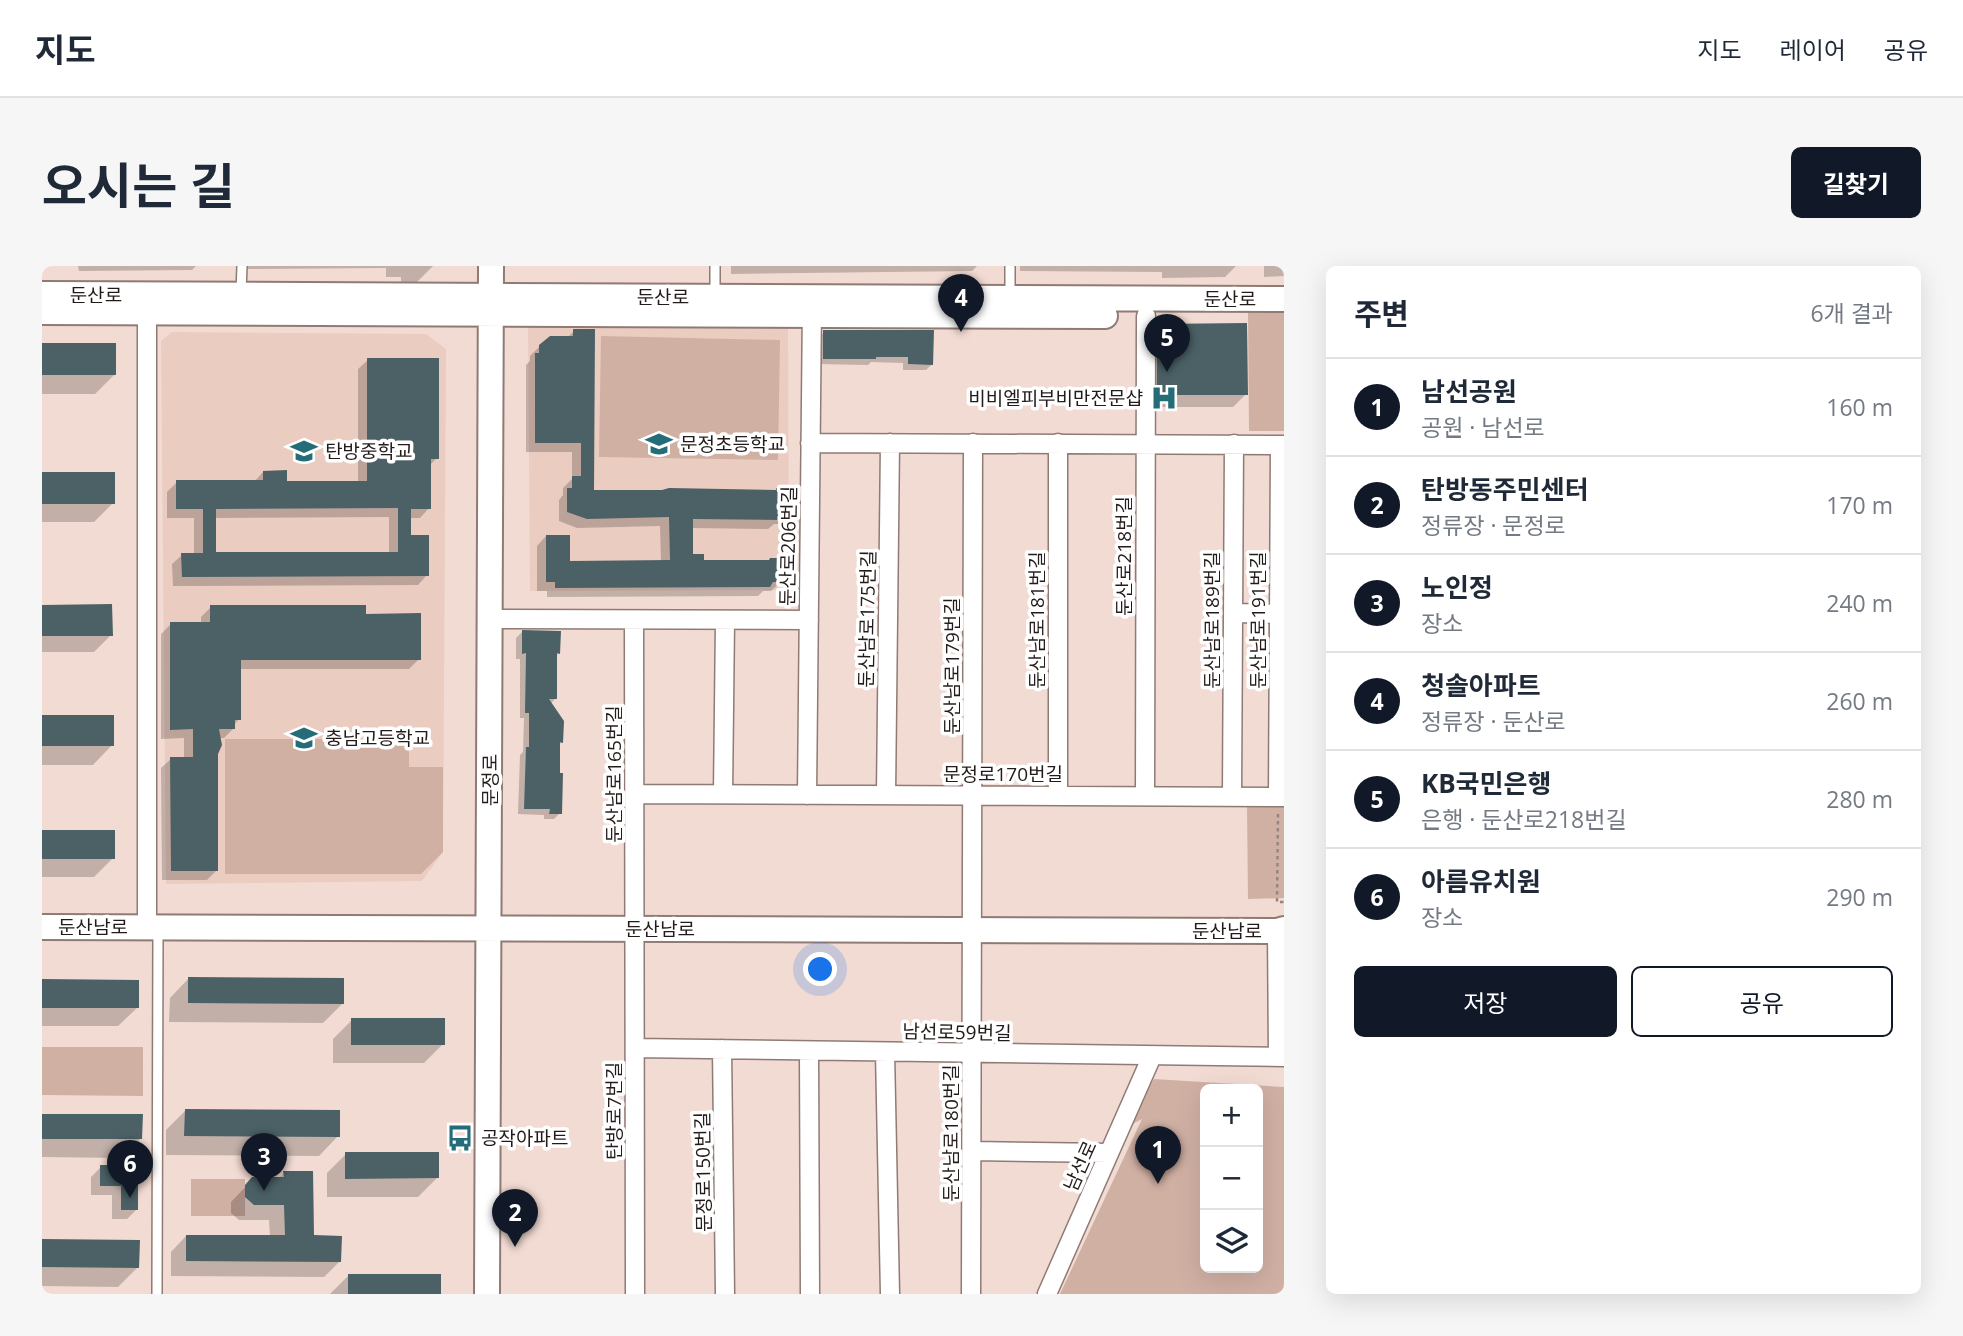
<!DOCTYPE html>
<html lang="ko">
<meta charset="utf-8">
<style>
:root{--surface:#fff;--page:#f6f6f7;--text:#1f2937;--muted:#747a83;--line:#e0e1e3;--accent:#111827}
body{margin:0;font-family:"Open Sans","Noto Sans KR",sans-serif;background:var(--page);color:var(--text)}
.controls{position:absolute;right:21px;bottom:21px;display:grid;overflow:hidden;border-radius:10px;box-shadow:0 7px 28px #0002}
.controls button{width:63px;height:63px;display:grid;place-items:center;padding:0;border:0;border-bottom:2px solid var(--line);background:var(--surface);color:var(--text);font:35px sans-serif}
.you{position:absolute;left:779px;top:704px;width:24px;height:24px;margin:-18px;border:5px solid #fff;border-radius:50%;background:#1a73e8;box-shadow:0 0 0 10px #1a73e833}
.badge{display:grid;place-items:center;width:46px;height:46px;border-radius:50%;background:var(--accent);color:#fff;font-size:23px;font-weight:700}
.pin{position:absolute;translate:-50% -58px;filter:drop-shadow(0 2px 4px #0008)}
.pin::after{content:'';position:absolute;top:37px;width:24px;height:21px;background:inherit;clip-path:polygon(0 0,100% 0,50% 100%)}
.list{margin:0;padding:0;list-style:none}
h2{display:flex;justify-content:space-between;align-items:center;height:91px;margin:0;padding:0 28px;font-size:30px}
h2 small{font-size:23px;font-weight:400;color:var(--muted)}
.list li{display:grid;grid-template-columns:46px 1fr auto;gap:21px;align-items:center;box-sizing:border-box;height:98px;padding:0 28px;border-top:2px solid var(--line)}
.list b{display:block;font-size:26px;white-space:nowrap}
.list p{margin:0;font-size:23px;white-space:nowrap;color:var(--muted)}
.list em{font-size:23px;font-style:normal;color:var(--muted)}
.actions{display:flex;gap:14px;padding:21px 28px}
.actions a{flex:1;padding:16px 0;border:2px solid var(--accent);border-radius:10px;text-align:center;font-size:24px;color:var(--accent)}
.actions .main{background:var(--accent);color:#fff}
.icon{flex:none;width:38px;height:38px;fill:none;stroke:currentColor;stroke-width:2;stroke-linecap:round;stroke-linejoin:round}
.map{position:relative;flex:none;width:1242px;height:1028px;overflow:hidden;border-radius:10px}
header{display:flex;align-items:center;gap:42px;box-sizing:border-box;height:98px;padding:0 35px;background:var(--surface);border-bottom:2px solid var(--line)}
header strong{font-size:33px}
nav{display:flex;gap:38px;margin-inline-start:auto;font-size:24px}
.intro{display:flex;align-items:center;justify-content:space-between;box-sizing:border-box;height:168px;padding:0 42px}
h1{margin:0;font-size:49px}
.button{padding:18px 32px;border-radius:10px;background:var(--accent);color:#fff;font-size:24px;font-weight:700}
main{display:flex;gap:42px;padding:0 42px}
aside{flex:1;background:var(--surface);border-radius:10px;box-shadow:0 7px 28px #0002}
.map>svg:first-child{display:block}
</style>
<header>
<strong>지도</strong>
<nav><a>지도</a><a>레이어</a><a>공유</a></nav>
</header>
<div class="intro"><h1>오시는 길</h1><a class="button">길찾기</a></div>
<main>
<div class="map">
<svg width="1242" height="1028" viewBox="0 0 1242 1028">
<rect width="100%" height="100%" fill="#f2dbd3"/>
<!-- built -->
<path fill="#eaccc1" d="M746,56l1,268 -259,1 -2,-268z
M130,66l254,2 20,15 -3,503 -21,29 -256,3 -5,-543z"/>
<!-- green -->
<path fill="#d1b0a4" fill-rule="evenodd" d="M1206,47h36v118h-35z
M559,70l179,4 -2,120 -179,-3z
M183,473h184v28h34v85l-22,22h-196z
M1205,540h37v92l-36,1z
M0,781h101v49l-101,-1z
M1112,813l130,8v207h-224l82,-175 -17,9zM1163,823h53v179h-53z
M149,913h54v37h-54z"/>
<!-- shadow -->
<path fill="#0003" fill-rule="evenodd" d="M36,0h118l-4,4 -113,1z
M205,0h186l-17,17h-15v-6h-15v-9l-139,1z
M689,0h246l-5,5 -241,3z
M978,0h216l-11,11 -63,1v-6l-142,-1z
M1222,0h20v10l-20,1z
M1116,59l88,69 -13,13h-88v-69z
M532,65l18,160 195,24 -9,9h-4l-6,5 -76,-1 -1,28 11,6 79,20 -10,9h-8l-5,5 -211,1v-6h-10v-45l9,-10 22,27 93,-1 -1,-36 -83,2 -18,-7v-21l4,-5v-7l9,-9v-27h-46v-87l4,-4v-5l10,-10 27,-8z
M782,66l108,32 -6,6h-23v-7l-32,-1 -3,3 -51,-1 1,-26z
M0,79l73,29 -20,20h-53z
M326,94l69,98 -8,8v42l-9,10h-11v19l18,38 -9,10 -245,1 -1,-22 10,-9h12v-37h-27v-26l10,-10h77l9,-10 23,11h72v-114zM347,251v37l-175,-1v-35z
M0,208l71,29 -19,19h-52z
M0,340l69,29 -17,17h-52z
M169,341l153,8 55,44 -10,10h-170v50l-5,6v3l-10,10h-5l-3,16 1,116 -10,10h-45l-1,-112 10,-9h13v-21l-23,1v-105l10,-10h30v-7z
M480,366l37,21 -4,4 1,41 -6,6 12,38 -4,4 2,67 -6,6h-10v-4l-26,-1 2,-59 3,-3 1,-34h-4v-59h-4v-21z
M0,451l70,28 -19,20h-51z
M0,566l71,26 -19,19h-52z
M147,712l153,26 -19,19 -154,-1 1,-24z
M0,715l96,26 -20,19h-76z
M310,754l91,24 -19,19h-91v-24z
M143,845l153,25 -19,20 -153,-1v-25z
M0,849l99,23 -20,20 -79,-1z
M304,888l91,24 -19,19h-91v-24z
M59,901l35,8 1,34 -10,10h-15v-24h-21v-18z
M242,907l28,64 28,24 -16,16 -153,-1v-24l15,-16 84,1 -1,-17h-30l-8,-7v-11l22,-23h25z
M0,975l96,26 -20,20 -76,-1z
M306,1010l91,18h-109z"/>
<!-- building -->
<path fill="#4b6166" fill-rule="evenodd" d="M1205,57l1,72h-91v-71z
M531,63h22l-1,161h68l7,-2 107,2v-2h13v27h-9v5l-87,-1v35h11v6h65l1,-2h12v24h-9l-3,5 -215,1v-6h-9v-47h24v26l100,-1 -1,-43 -82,2 -20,-7v-24h5v-12h9v-33h-46v-90h4v-8l11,-9h23z
M781,64h111l-1,35 -25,-1v-7h-32v2h-53z
M0,77h74v32h-74z
M325,92h72v101h-8v50h-20v26h18v41l-247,1 -1,-24h22v-44h-27v-29h87v-9l24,-1v11h80zM356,242v44h-182v-43z
M0,206h73v32h-73z
M70,338l1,32h-71v-31z
M168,339h156v9l55,-1v47h-180v60h-6v9h-16l3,16 -4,9v117h-47l-1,-114h23v-28l-23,1v-108h40z
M480,364l39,1 -1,23 -3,-1v46h-8l15,22 -1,22 -3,-1v31h3l-1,41h-13l1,-5h-26l2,-62h3v-34h-4l1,-60 -4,1z
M0,449h72v31h-72z
M0,564h73v29h-73z
M146,711l156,1v26l-156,-1z
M0,713l97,1v28h-97z
M309,752h94v27h-94z
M143,843l155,1v27l-156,-1z
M0,848h101l-1,25h-100z
M303,886h94v26l-94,1z
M92,896l8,9 -4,4v35h-17v-24h-21v-21h26z
M241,905h30l1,64 28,1 -1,26 -155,-1v-26h99l-1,-30h-30l-9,-8v-12l7,-8h32z
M0,973l98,1 -1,28 -97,-1z
M306,1008h93v20h-93z"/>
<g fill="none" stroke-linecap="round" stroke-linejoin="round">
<!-- service casing -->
<g stroke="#8f7b74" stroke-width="12">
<path id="service" d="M673,0v30
M968,0v30
M199,26l1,-26
M115,1028l1,-365"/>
</g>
<!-- minor casing -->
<g stroke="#8f7b74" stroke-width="21">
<path id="minor" d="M105,35v626
M768,177l474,2
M1016,177v353
M1191,347l51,1
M449,353l318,1
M592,354l1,674
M593,528l649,3
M681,528l2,-174
M765,529l5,-491
M844,529l4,-352
M1103,530l1,-480
M1190,530l2,-352
M1236,531l2,-352
M1235,665l1,126
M593,782l649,9
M680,783l3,245
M767,785l1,243
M843,786l5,242
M931,885l136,2
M929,1028l2,-851
M1005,1028l105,-238"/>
</g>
<!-- secondary casing -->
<g stroke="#8f7b74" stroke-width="28">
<path id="secondary" d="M0,28l1242,5
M0,46l1063,4
M0,661l1235,4 7,-2
M445,1028l4,-1028"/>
</g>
<!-- path -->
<path stroke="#958580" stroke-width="2.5" stroke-dasharray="3.5 3.5" stroke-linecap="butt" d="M1236,548l-1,88h7"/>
<!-- service -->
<use href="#service" stroke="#fff" stroke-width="9"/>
<!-- minor -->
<use href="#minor" stroke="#fff" stroke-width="18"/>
<!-- secondary -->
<use href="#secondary" stroke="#fff" stroke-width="24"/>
</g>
<!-- icons -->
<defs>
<g id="hospital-bare" transform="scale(2.1)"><path d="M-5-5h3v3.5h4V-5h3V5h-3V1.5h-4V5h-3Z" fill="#256c79" stroke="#fff" stroke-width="2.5" paint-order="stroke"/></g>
<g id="school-bare" transform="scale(2.1)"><path d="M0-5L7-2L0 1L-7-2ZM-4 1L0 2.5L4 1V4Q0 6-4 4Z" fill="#256c79" stroke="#fff" stroke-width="2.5" paint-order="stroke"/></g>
<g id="bus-bare" transform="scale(2.1)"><path d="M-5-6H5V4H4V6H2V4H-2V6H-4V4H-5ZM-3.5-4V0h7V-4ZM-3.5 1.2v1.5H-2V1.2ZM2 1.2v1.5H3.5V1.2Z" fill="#256c79" stroke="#fff" stroke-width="2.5" paint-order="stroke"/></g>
</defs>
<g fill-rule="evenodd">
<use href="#hospital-bare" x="1122" y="132"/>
<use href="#school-bare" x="617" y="178"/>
<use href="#school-bare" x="262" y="185"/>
<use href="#school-bare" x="262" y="472"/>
<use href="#bus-bare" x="418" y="872"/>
</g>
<g text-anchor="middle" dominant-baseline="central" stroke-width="7" stroke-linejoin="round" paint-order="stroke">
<!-- street labels -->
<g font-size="19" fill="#231b19" stroke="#fff">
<text x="54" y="29">둔산로</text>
<text x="621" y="31">둔산로</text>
<text x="1188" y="33">둔산로</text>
<text transform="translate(746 280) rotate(-89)">둔산로206번길</text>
<text transform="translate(1082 290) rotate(-90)">둔산로218번길</text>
<text transform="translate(825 353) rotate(-89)">둔산남로175번길</text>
<text transform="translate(995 354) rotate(-90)">둔산남로181번길</text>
<text transform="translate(1170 354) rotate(-90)">둔산남로189번길</text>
<text transform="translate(1216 354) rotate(-90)">둔산남로191번길</text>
<text transform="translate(910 400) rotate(-90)">둔산남로179번길</text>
<text transform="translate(572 508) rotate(-90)">둔산남로165번길</text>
<text x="961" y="508">문정로170번길</text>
<text transform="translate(448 514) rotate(-90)">문정로</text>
<text x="51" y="661">둔산남로</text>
<text x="618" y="663">둔산남로</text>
<text x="1185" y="665">둔산남로</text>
<text transform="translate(915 766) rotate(1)">남선로59번길</text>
<text transform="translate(572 845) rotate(-90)">탄방로7번길</text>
<text transform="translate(909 867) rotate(-90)">둔산남로180번길</text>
<text transform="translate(1038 900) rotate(-66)">남선로</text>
<text transform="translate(661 906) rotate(-91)">문정로150번길</text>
</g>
<!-- poi labels -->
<g font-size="19" fill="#231b19" stroke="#fff" text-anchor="start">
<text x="1101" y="132" text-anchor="end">비비엘피부비만전문샵</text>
<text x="638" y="178">문정초등학교</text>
<text x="283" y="185">탄방중학교</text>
<text x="283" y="472">충남고등학교</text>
<text x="439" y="872">공작아파트</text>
</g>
</g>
</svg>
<div class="controls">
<button>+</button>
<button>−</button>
<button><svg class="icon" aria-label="layers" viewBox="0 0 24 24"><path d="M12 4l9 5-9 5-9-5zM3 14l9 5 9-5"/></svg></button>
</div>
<div class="you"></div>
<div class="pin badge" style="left:1116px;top:918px">1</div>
<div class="pin badge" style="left:473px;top:981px">2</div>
<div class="pin badge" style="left:222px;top:925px">3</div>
<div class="pin badge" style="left:919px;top:66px">4</div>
<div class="pin badge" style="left:1125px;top:106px">5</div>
<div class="pin badge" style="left:88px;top:932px">6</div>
</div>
<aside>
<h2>주변<small>6개 결과</small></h2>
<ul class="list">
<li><span class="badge">1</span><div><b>남선공원</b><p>공원 · 남선로</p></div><em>160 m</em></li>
<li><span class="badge">2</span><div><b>탄방동주민센터</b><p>정류장 · 문정로</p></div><em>170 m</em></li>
<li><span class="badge">3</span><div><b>노인정</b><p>장소</p></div><em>240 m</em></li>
<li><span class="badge">4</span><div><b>청솔아파트</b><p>정류장 · 둔산로</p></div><em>260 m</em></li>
<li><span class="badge">5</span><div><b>KB국민은행</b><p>은행 · 둔산로218번길</p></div><em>280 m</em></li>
<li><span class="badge">6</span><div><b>아름유치원</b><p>장소</p></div><em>290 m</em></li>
</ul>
<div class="actions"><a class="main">저장</a><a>공유</a></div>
</aside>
</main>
